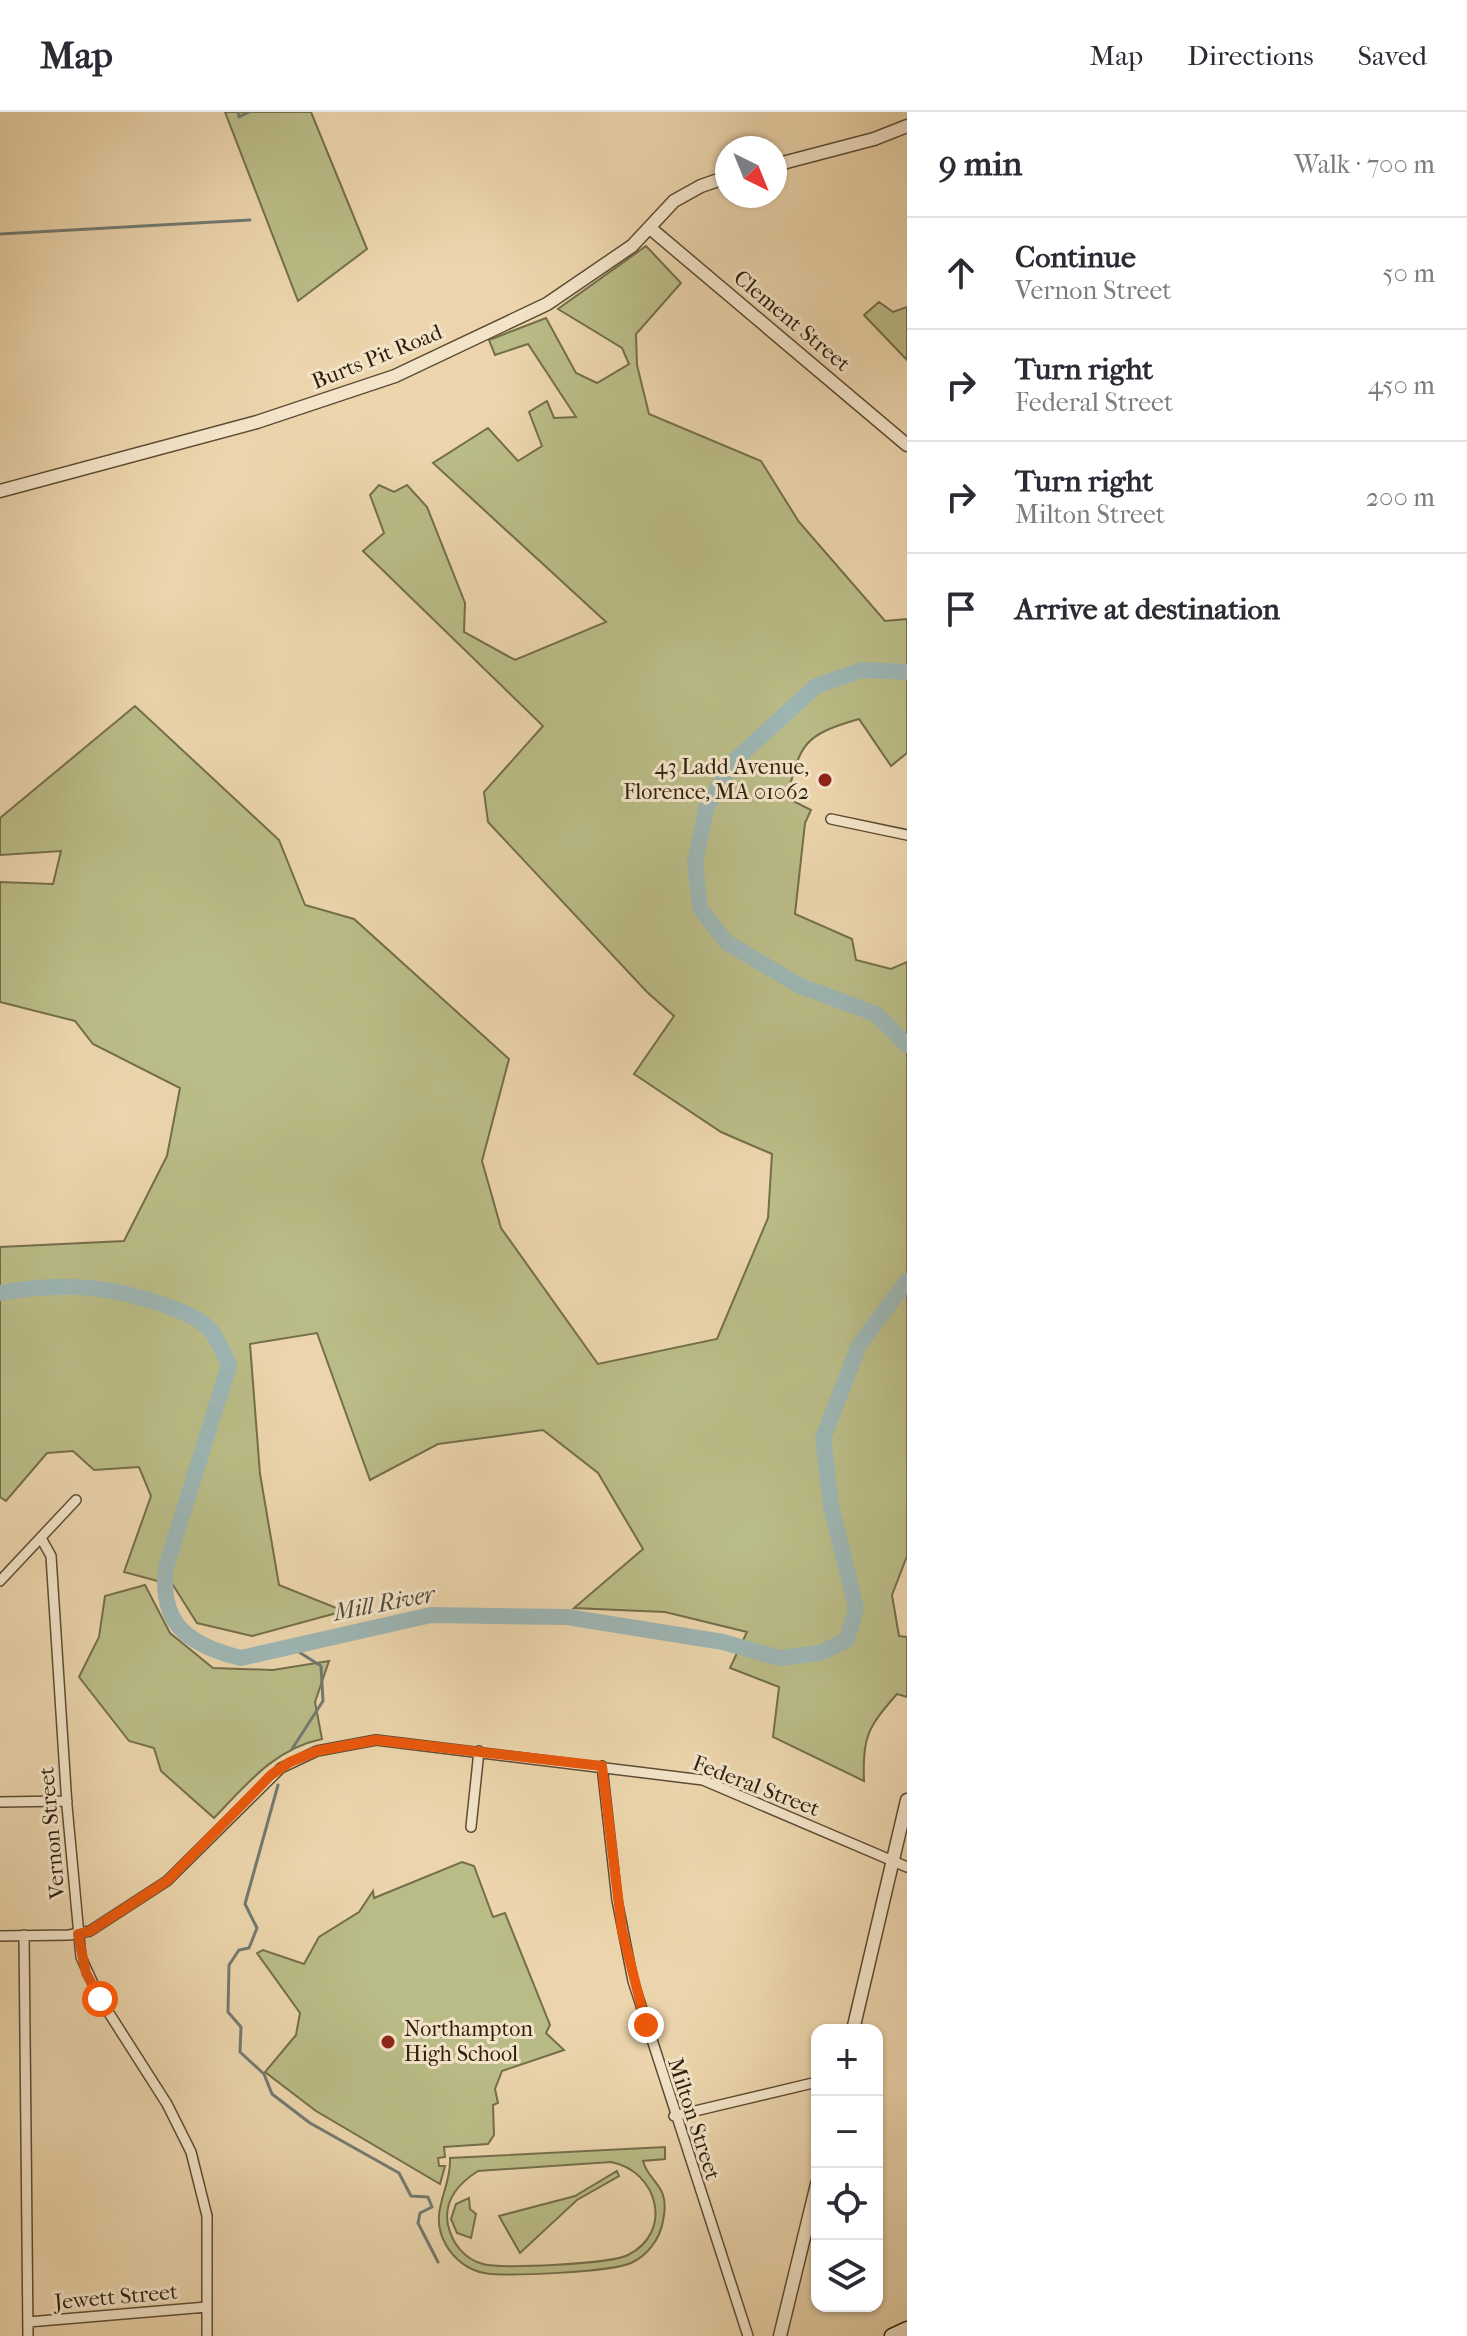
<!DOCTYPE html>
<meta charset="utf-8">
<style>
:root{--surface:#fff;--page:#f7f7f7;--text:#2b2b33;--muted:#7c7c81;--line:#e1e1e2}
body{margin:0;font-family:"IM FELL French Canon",serif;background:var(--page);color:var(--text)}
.controls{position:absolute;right:24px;bottom:24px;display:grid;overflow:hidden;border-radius:16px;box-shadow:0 2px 6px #0004}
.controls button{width:72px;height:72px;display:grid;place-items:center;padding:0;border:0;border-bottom:2px solid var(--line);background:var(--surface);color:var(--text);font:40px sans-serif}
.compass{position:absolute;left:715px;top:24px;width:72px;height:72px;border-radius:50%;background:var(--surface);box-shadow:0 2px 6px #0004;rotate:137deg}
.stop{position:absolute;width:24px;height:24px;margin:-18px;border:6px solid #ea580c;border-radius:50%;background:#fff}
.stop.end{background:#ea580c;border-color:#fff;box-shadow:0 2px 8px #0008}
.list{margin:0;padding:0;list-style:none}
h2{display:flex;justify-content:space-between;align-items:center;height:104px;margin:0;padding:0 32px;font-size:34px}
h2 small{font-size:26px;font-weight:400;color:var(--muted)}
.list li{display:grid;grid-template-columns:52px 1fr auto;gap:24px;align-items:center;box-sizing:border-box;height:112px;padding:0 32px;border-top:2px solid var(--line)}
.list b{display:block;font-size:30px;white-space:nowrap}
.list p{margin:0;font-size:26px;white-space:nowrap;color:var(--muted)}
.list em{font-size:26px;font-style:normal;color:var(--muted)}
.icon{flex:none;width:44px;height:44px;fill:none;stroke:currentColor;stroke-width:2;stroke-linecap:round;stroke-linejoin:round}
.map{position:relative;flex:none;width:907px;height:2224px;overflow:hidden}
header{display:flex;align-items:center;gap:48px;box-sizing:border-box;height:112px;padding:0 40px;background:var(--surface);border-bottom:2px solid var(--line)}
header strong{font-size:38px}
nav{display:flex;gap:44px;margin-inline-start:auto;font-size:28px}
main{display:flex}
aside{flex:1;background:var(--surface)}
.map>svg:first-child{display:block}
</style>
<header>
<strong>Map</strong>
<nav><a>Map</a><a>Directions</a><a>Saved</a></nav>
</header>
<main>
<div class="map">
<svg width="907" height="2224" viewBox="0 0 907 2224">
<rect width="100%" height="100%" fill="#ecd5ac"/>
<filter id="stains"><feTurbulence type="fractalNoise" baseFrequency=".0025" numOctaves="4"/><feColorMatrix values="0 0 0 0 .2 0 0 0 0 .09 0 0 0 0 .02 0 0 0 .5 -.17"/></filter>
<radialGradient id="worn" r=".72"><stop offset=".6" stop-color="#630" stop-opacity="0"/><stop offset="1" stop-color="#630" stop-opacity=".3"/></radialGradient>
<!-- green -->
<path fill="#babc87" stroke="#746e4a" stroke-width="2" fill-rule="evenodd" d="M225,0h86l56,137 -69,52z
M646,134l35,37 -45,51 1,31 12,49 112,47 38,61 86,99 22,-2v134l-16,13 -32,-47c-56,16 -59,25 -72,79l24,12 -6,13 -10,91 57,25 4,21 35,9 16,-7v594l-15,39 7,41 8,1v60l-10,-3c-29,33 -35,43 -33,87l-91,-44 6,-50 -49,-19 17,-36 -82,-20 -91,-4 69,-59 -45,-76 -55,-43 -105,14 -68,36 -53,-147 -67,11 10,130 19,111 65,26 -92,25 -55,-13 -24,-38 -49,-13 27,-76 -12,-29 -45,3 -21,-19 -26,2 -41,48 -6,-4v-250l124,-6 43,-85 13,-68 -87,-44 -18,-23 -75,-19v-120l53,2 8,-33 -61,4v-37l135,-112 144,134 26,65 49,14 155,140 -27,102 19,67 97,136 119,-25 51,-121 4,-64 -51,-22 -87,-58 40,-58 -27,-24 -159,-170 -4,-30 59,-66 -180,-175 21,-18 -14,-38 9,-10 15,7 13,-7 20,22 38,96 -1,29 51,28 91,-38 -173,-159 55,-35 30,33 24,-15 -13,-34 18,-11 7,17 22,-1 -48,-73 -33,11 -6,-15 57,-22 30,55 21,10 32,-19 -7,-16 -64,-39z
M879,190l14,10 14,-5v53l-43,-45z
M145,1473l25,48 43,35 60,2 56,-9 -14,41 7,37c-48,10 -75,45 -108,79l-53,-47 -7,-23 -25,-7 -50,-64 20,-40 6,-41z
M462,1750l12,4 19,51 12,-4 45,112 -4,8 18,17 -62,21 -7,18 3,14 -5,2 1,30 -6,9 -44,3 1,10 -7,1 1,8h6l-5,18 -124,-73 -51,-39 31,-37 4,-22 -43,-60 6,-3 41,14 15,-27 40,-25 14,-21 1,7z
M665,2035v12l-22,2c6,23 28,23 20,60 -3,18 -16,35 -32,42 -20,9 -125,14 -147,10 -16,-3 -30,-14 -38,-28 -19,-33 6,-56 4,-87zM611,2050c47,9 63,70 17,93 -17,9 -126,14 -145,9 -19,-5 -31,-21 -35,-39 -5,-25 11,-42 30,-54z
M617,2059l2,5 -42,24 -57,53 -21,-37 76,-20z
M469,2086l1,11 6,5 -5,24 -14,-5 -6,-14 5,-15z"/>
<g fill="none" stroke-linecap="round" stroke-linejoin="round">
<!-- stream -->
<path stroke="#717a71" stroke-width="3" d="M238,0l1,5 10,-5
M0,122l250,-14
M291,1535l30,19 2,35 -31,48
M278,1673l-33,119 12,24 -8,20 -10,2 -10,15 -1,47 13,15 -1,25 24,22 8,20 38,29 89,50 12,23 17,1 4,10 -12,6 -2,10 20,39"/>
<!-- river -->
<path stroke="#9db6b4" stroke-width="16" d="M907,560l-45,-2 -46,16 -83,76 -27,47 -11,53 5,46 26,34 74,44 76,28 31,31
M0,1181c58,-11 109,-8 164,12 16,6 37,13 48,27 7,10 12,23 17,33l-63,202c-7,57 22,78 75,91l190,-43 136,2 156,25 56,16 41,-5 27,-13 9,-32 -25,-102 -8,-68 36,-93 48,-64"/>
<!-- minor casing -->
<g stroke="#5e4c34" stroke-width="12">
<path id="minor" d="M831,707l76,16
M41,1426l10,18 16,250 14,151 19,42 67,105 24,48 16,64v120
M0,1469l76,-81
M602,1654l15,134 16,81 115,355
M0,1690l67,-1
M471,1715l8,-76
M24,1823l4,401
M0,1824l69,-1 21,-4 77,-50 114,-113 36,-17 59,-11 327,40 204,87
M674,2004l143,-34
M28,2210l179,-15"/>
</g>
<!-- tertiary casing -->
<g stroke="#5e4c34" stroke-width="15">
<path id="tertiary" d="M775,53l99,-26 33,-13
M650,116l257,217
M0,379l257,-69 138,-46 152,-72 85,-58 42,-45 27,-15 26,-9
M853,1918l54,-230
M780,2224l37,-152"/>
</g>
<!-- secondary casing -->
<g stroke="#2e1f0c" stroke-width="17">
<path id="secondary" d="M892,2224l15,-7"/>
</g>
<!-- minor -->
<use href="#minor" stroke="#f3e4c9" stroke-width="9"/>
<!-- tertiary -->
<use href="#tertiary" stroke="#f3e4c9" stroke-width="12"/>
<!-- secondary -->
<use href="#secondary" stroke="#f3e4c9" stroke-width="14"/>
</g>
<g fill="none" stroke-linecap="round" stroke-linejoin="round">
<!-- route -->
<path stroke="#ea580c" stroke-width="10" d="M100,1887l-14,-26 -8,-39 12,-3 77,-50 104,-106 19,-13 27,-11 59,-11 226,26 20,164 24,95"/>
</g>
<!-- markers -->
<g fill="#8f2418" stroke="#f3e4c9" stroke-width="3">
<circle cx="825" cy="668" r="8"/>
<circle cx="388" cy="1930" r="8"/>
</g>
<g text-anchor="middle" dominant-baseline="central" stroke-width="6" stroke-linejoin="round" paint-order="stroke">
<!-- street labels -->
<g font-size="22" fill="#2e1f0c" stroke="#f3e4c9">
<text transform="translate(792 209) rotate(40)">Clement Street</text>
<text transform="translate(377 245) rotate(-22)">Burts Pit Road</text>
<text transform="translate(756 1674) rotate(21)">Federal Street</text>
<text transform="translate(52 1721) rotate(-95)">Vernon Street</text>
<text transform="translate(694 2007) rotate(72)">Milton Street</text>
<text transform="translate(116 2185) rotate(-5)">Jewett Street</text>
</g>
<!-- poi labels -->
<g font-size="22" fill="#2e1f0c" stroke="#f3e4c9" text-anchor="end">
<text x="809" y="655">43 Ladd Avenue,<tspan x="809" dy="25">Florence, MA 01062</tspan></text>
<text x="404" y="1917" text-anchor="start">Northampton<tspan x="404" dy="25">High School</tspan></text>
</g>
<!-- water labels -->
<g font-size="24" font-style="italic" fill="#4f4c3e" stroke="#f3e4c9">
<text transform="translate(384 1491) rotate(-11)">Mill River</text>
</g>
</g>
<rect width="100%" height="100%" filter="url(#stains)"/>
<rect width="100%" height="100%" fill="url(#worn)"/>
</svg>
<div class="controls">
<button>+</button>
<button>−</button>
<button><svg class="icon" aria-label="locate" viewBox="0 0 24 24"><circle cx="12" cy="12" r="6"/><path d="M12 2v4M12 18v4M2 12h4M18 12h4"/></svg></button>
<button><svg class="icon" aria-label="layers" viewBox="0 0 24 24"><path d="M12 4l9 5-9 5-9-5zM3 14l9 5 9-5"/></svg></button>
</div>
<svg class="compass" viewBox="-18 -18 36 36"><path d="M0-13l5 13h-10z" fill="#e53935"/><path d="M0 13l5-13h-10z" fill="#7c7c81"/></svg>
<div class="stop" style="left:100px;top:1887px"></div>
<div class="stop end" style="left:646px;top:1913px"></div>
</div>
<aside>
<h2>9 min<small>Walk · 700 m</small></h2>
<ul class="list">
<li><svg class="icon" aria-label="ahead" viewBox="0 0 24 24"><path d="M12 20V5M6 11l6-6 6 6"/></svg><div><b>Continue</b><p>Vernon Street</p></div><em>50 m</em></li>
<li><svg class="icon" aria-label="right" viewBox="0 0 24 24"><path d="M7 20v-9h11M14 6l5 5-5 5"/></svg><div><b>Turn right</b><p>Federal Street</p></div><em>450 m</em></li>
<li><svg class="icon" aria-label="right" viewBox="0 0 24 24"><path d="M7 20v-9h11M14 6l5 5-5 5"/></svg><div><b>Turn right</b><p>Milton Street</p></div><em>200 m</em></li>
<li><svg class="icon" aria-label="arrive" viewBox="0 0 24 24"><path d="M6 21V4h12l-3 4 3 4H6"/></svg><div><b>Arrive at destination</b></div></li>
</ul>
</aside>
</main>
